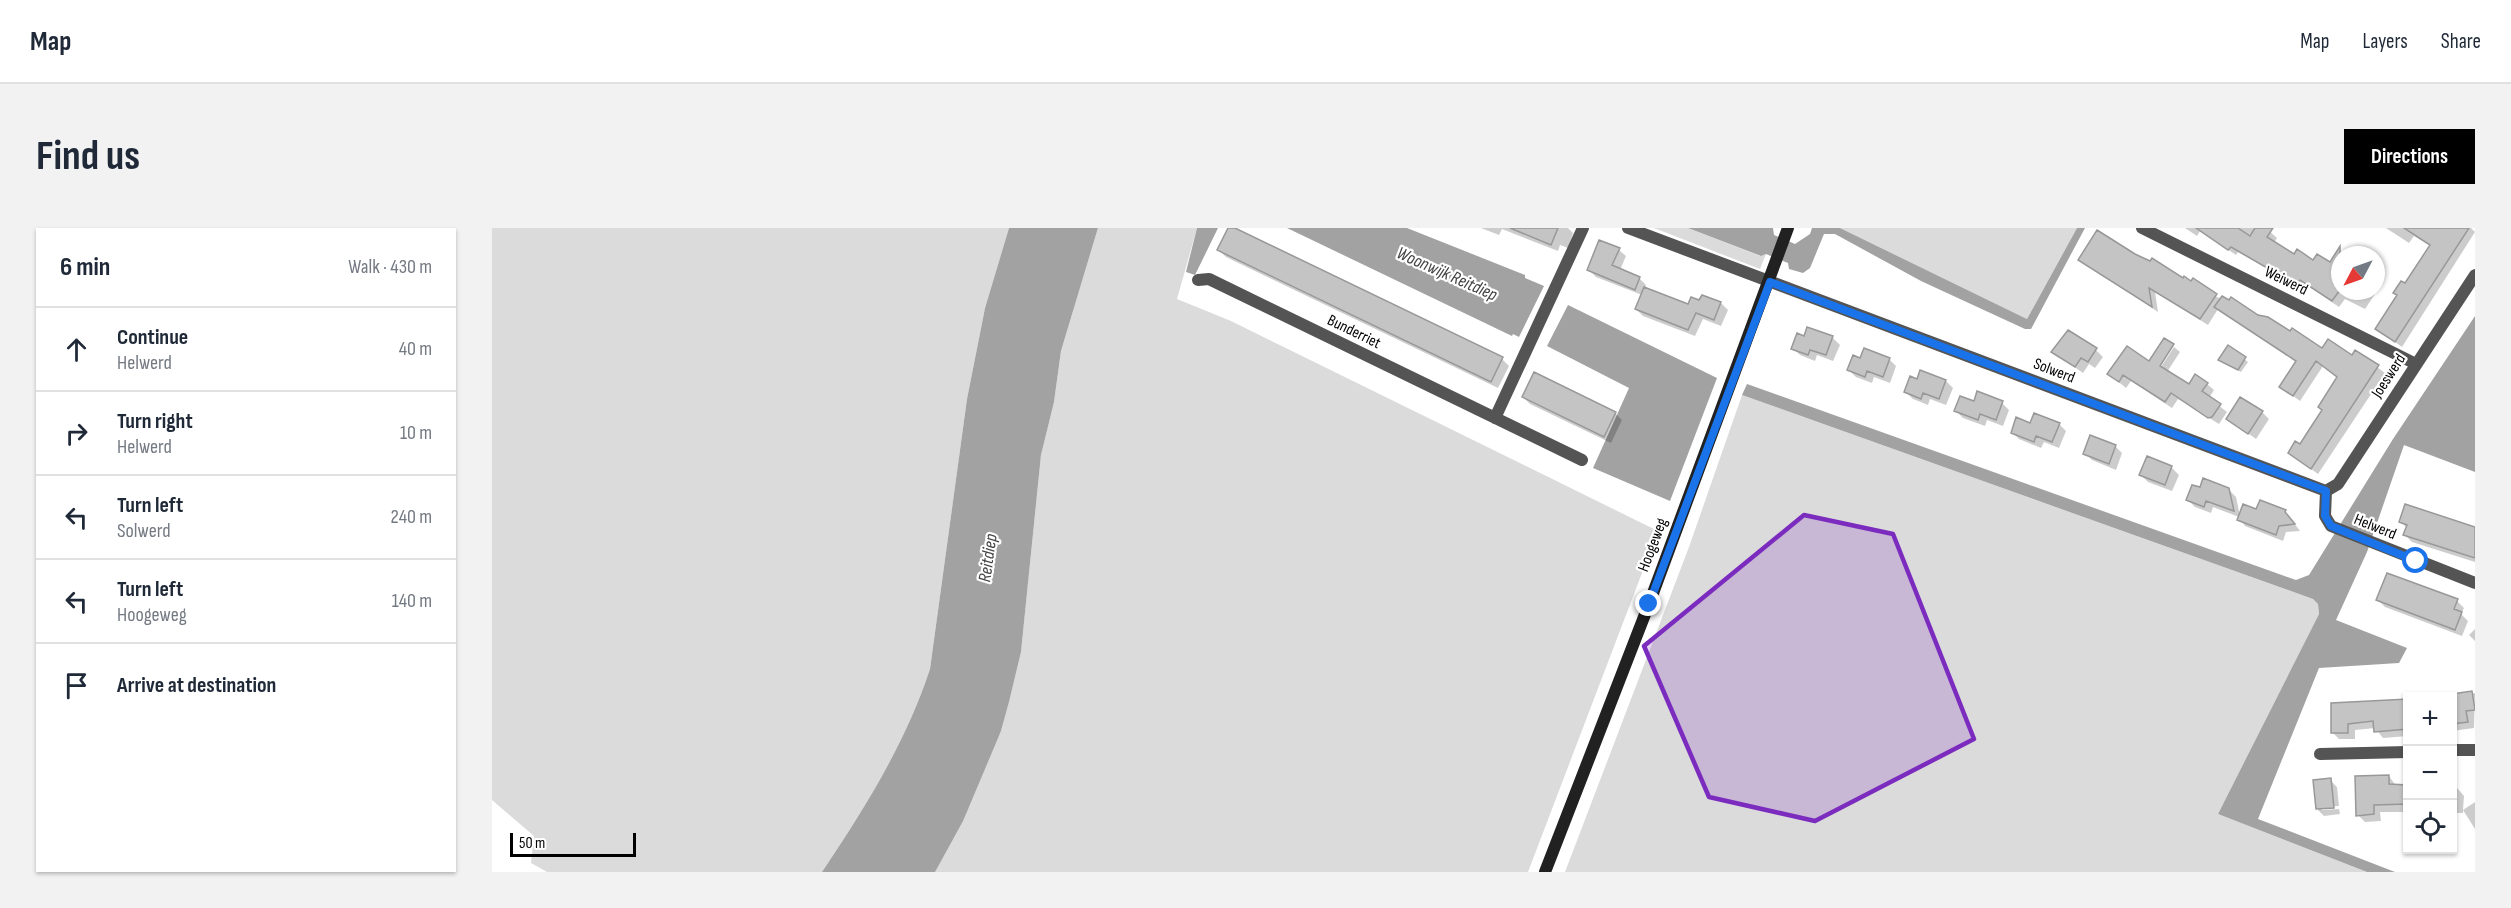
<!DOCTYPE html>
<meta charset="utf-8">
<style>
:root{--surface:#fff;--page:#f2f2f3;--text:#1f2937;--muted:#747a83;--line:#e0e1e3;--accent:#000}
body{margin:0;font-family:"Sofia Sans Condensed",sans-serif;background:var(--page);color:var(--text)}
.controls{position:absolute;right:18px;bottom:18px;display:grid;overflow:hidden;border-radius:0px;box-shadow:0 2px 4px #0004}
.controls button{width:54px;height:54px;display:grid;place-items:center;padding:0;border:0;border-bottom:2px solid var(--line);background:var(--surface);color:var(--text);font:30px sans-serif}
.compass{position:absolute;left:1839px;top:18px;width:54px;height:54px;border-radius:50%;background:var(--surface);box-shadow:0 2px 4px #0004;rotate:229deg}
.scale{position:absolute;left:18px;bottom:15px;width:126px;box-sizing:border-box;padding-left:6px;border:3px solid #000;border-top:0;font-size:16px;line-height:21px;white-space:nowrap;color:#000;-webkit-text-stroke:4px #fff;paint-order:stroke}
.stop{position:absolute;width:18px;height:18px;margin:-14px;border:4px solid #1a73e8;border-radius:50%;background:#fff}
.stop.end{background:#1a73e8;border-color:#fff;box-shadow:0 2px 6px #0008}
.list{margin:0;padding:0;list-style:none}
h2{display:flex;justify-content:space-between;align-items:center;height:78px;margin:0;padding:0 24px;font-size:26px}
h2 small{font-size:20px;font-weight:400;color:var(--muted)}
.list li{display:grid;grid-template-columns:39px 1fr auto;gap:18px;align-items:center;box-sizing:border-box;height:84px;padding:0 24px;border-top:2px solid var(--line)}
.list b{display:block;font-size:22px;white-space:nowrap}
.list p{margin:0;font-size:20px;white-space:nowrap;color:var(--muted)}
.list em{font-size:20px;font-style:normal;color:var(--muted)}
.icon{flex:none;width:33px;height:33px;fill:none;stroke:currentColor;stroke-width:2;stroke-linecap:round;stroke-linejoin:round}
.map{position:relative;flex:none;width:1983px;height:644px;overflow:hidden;border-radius:0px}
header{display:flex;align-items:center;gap:36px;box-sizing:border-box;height:84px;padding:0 30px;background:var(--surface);border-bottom:2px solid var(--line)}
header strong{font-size:28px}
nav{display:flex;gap:33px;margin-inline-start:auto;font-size:21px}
.intro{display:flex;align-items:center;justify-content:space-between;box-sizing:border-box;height:144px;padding:0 36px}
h1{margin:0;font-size:42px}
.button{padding:15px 27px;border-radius:0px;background:var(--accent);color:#fff;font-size:21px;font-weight:700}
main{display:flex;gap:36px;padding:0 36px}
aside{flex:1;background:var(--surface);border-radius:0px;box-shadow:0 2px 4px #0004}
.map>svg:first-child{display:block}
</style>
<header>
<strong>Map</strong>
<nav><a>Map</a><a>Layers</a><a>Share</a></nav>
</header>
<div class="intro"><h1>Find us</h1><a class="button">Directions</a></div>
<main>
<aside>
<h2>6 min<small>Walk · 430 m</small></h2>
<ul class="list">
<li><svg class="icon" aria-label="ahead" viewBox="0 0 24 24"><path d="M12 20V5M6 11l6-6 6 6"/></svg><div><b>Continue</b><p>Helwerd</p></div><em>40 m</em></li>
<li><svg class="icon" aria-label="right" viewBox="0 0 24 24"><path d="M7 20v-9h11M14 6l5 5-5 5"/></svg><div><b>Turn right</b><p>Helwerd</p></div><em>10 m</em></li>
<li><svg class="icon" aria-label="left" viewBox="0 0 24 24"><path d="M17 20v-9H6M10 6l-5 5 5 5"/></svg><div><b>Turn left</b><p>Solwerd</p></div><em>240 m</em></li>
<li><svg class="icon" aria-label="left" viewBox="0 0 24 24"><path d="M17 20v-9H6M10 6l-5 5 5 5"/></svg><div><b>Turn left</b><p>Hoogeweg</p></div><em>140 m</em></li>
<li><svg class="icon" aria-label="arrive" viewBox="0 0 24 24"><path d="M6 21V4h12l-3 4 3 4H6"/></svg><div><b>Arrive at destination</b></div></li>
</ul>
</aside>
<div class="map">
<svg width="1983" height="644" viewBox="0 0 1983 644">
<rect width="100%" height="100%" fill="#fff"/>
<!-- green -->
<path fill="#dbdbdb" d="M0,0h517l-24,80 -18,91 -37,270c-24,73 -65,139 -108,203h-275l-16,-9 3,-27 -42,-36z
M606,0h99l-20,71 54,22 427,210 -130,341h-593l66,-141 8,-29 12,-50 20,-197 13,-53 7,-51z
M1162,0h34l72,28 6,-2 -6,15z
M1348,0h237l-50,91z
M1250,167l571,204 5,5 1,10 -101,200 149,58h-802l124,-325z"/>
<!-- water -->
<path fill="#a2a2a2" d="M517,0h89l-37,123 -7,51 -13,53 -20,197 -12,50 -8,29 -38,90 -28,51h-113c43,-64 84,-130 108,-203l37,-270 18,-91z
M705,0h21l-23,47 -9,-3z
M795,0h120l118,47v3l19,8 -25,51 -6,-3 -1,2z
M1196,0h85l1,7 21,9 15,-10 2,-6h28l187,91 50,-91h8l-54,101h-6l-104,-48 -86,-47h-11l-14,34 -7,5 -14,-4 -1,-6 -22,-9 -5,2z
M1076,77l149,73 -47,123 -77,-33 36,-80 -82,-42z
M1983,88v156l-71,-27 -37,107 -31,68 71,28 -8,15 -80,5 -61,151 137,53h-28l-149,-58 101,-200 -1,-10 -5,-5 -571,-204 5,-11 549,196 13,-5 84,-136z"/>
<!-- shadow -->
<path fill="#0003" d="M738,0l272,131 7,7 -11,22 -272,-131 -7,-7z
M989,0h87l5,5 -5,15 -8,-3 -2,6 -56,-22 -3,6z
M1693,0h81l11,10 -3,5 20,13 20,6h26v29h32l3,3 -10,15 -20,-10 -6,8 -31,-21 -3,4 -7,-3 -60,-35 -2,3 -36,-24 -3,5z
M1894,0h85l4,4 -73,115 -25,-18 54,-83 -17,-10 -5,7z
M1127,22l7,6 -6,14 19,8 7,7 -1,4 44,17 11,-4 3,-6 18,7 7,7 -7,16 -18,-7 -8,17 -52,-20 -7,-7 6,-14 -46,-18 -7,-7z
M1642,27l188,95 31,7 3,-5 29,21 -67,101 -29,-21 11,-7 23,-35 16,-33 -16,-12 -23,35 -19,-14 16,-25 -79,-53 -10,16 -53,-33 3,20 -78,-53z
M1316,101l25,9 7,7 -7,16 -16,-6 -2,6 -15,-6 -7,-7 12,-10z
M1682,119l6,5 -13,20 22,14 18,-2 7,6 -5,8 18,14 -8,12 -41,-25 -6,9 -41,-27 -5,7 -17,-14 48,-1z
M1737,119l19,15 -7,10 -21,-12z
M1604,122l7,7 -8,11 -6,-4 -6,9 -30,-21z
M1397,131l7,7 -6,17 -16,-6 -2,6 -16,-6 -7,-7 12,-10z
M1042,146l82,40 6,6 -11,23 -81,-39 -7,-7z
M1426,153h28l7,7 -7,17 -16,-6 -2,6 -15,-6 -7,-7z
M1482,175h28l7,7 -6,16 -16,-6 -2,6 -22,-8 -7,-7z
M1770,184l7,7 -13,20 -28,-20z
M1567,196l7,7 -7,17 -15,-6 -3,6 -22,-9 -7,-7 19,-7z
M1623,218l7,7 -6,17 -24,-10 -7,-7z
M1655,230l25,10 7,7 -7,16 -24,-9 -7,-7z
M1736,261l8,8 4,19 17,-5h28l15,20 -14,1 -3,9 -38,-15 -6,-9 -26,-10 -2,6 -16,-6 -7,-7z
M1909,294l74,7v33l-63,-20 -7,-7 2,-7z
M1886,372l79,1 7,7 -3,6 7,7 -6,15 -77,-29z
M1983,401v12l-6,-6z
M1983,465l-1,35 -22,3v-34h-7z
M1916,473v35l-25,2 -8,-10 -20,2v9h-16l-7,-7v-27z
M1897,548l7,10h12v26h-28l1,9 -16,1 -7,-7z
M1838,552l7,7 2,19 -17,1v3l17,-1 1,5 -16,2 -7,-7z
M1960,554l12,14 -1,14 12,-8v27l-12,-19v3h-11z"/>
<!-- building -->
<path fill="#c4c4c4" stroke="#989898" stroke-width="1.5" d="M736,0h7l268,129 -12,25 -274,-132z
M1018,0h48l-7,17z
M1704,0h42l12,8 5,-8h18l-6,9 27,17 3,-5 16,11 4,-6 13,8 10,-16v44l-8,11 -32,-21 -2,4 -8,-3 -59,-34 -3,3z
M1912,0h65l-74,114 -20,-13 22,-34 -4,-2 8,-12 4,2 25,-38z
M1605,2l38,24 15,7 2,-3 31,20 1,-2 7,5 2,-3 24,16 -17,25 -51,-31 3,19 -74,-47z
M1107,12l21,8 -8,17 28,12 -5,13 -48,-20z
M1152,59l44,17 3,-7 8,3 3,-5 19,7 -7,18 -18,-7 -8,17 -53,-21z
M1730,68l7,4 2,-3 27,18 10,2 22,14 2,-3 30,20 6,-9 24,16 3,-5 24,15 -68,104 -23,-16 7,-12 5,3 7,-11 15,-23 -4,-3 19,-30 -21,-16 -23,35 -14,-9 17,-26 -82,-54z
M1315,99l26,9 -7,19 -16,-5 -2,5 -17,-6 6,-16 7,3z
M1576,102l29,18 -9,14 -7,-4 -6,9 -24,-15z
M1672,110l10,6 -14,22 29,18 6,-10 13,9 -6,8 19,13 -9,13 -4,1 -37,-25 -6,9 -42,-27 -4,7 -12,-8 20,-28 22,15z
M1736,117l18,12 -8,13 -20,-10z
M1372,120l26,10 -7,19 -16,-6 -2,6 -18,-7 6,-15 7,3z
M1428,142l26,10 -7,19 -16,-6 -2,6 -17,-7 6,-16 7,3z
M1042,144l82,40 -12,25 -82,-40z
M1485,163l26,10 -7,19 -16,-6 -2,6 -24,-9 6,-15 14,5z
M1748,169l23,14 -15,23 -22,-15z
M1542,185l26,10 -8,19 -16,-6 -2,6 -23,-9 5,-16 14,6z
M1598,207l26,10 -7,19 -26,-10z
M1655,228l25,10 -7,19 -26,-10z
M1711,250l26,10 5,23 -28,-10 -2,6 -18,-7 6,-15 8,2z
M1768,272l26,10 -1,2 10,12 -16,2 -3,9 -39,-15 6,-16 13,5z
M1913,276l70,23v31l-72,-23 4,-10 -8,-3z
M1895,345l71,26 -4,10 8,3 -7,18 -79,-30z
M1980,463l3,19 -9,1 2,11 -16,2v-30z
M1916,471v30l-34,3 -1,-11 -25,3v9h-17v-30z
M1897,547v9l19,1v19l-34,1v9l-18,2 -1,-40z
M1839,550l3,30 -18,1 -3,-29z"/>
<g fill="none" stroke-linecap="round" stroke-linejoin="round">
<!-- street -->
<path stroke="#545454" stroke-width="12" d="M1136,0l698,263
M1650,0l274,136
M706,52l11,-1 373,181
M1003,190l88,-190
M1834,263l12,-7 137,-209
M1834,263l-1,25 6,10 144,57
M1960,522h23
M1828,526l88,-2"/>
<!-- secondary -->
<path stroke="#212121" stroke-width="12" d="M1053,644l104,-268 139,-376"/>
</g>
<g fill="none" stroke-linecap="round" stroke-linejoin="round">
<!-- route -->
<path stroke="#1a73e8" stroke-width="8" d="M1157,376l121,-322 556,209 -1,25 6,10 85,35"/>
</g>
<!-- marked area -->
<path fill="#7b2cbf" fill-opacity="0.2" stroke="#7b2cbf" stroke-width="4.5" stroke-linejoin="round" d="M1312,287l89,19 81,205 -159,82 -106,-24 -65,-151z"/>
<g text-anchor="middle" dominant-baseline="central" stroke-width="4.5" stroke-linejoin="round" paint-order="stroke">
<!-- street labels -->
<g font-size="16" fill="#000" stroke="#fff">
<text transform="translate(1794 53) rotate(26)">Weiwerd</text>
<text transform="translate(862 104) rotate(26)">Bunderriet</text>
<text transform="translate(1562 143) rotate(21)">Solwerd</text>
<text transform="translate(1897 148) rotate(-57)">Joeswerd</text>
<text transform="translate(1883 299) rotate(22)">Helwerd</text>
<text transform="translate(1161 317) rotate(-69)">Hoogeweg</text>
</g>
<!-- water labels -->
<g font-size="18" font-style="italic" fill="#434343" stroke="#fff">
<text transform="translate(955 46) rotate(24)">Woonwijk Reitdiep</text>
<text transform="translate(496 330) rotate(-82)">Reitdiep</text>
</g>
</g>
</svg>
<div class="controls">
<button>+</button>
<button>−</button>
<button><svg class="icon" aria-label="locate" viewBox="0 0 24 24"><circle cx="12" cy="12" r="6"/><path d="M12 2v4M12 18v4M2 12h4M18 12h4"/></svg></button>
</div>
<svg class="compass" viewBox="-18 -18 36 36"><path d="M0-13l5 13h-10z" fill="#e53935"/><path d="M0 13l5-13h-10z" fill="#747a83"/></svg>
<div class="scale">50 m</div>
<div class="stop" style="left:1924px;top:333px"></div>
<div class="stop end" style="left:1157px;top:376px"></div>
</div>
</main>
